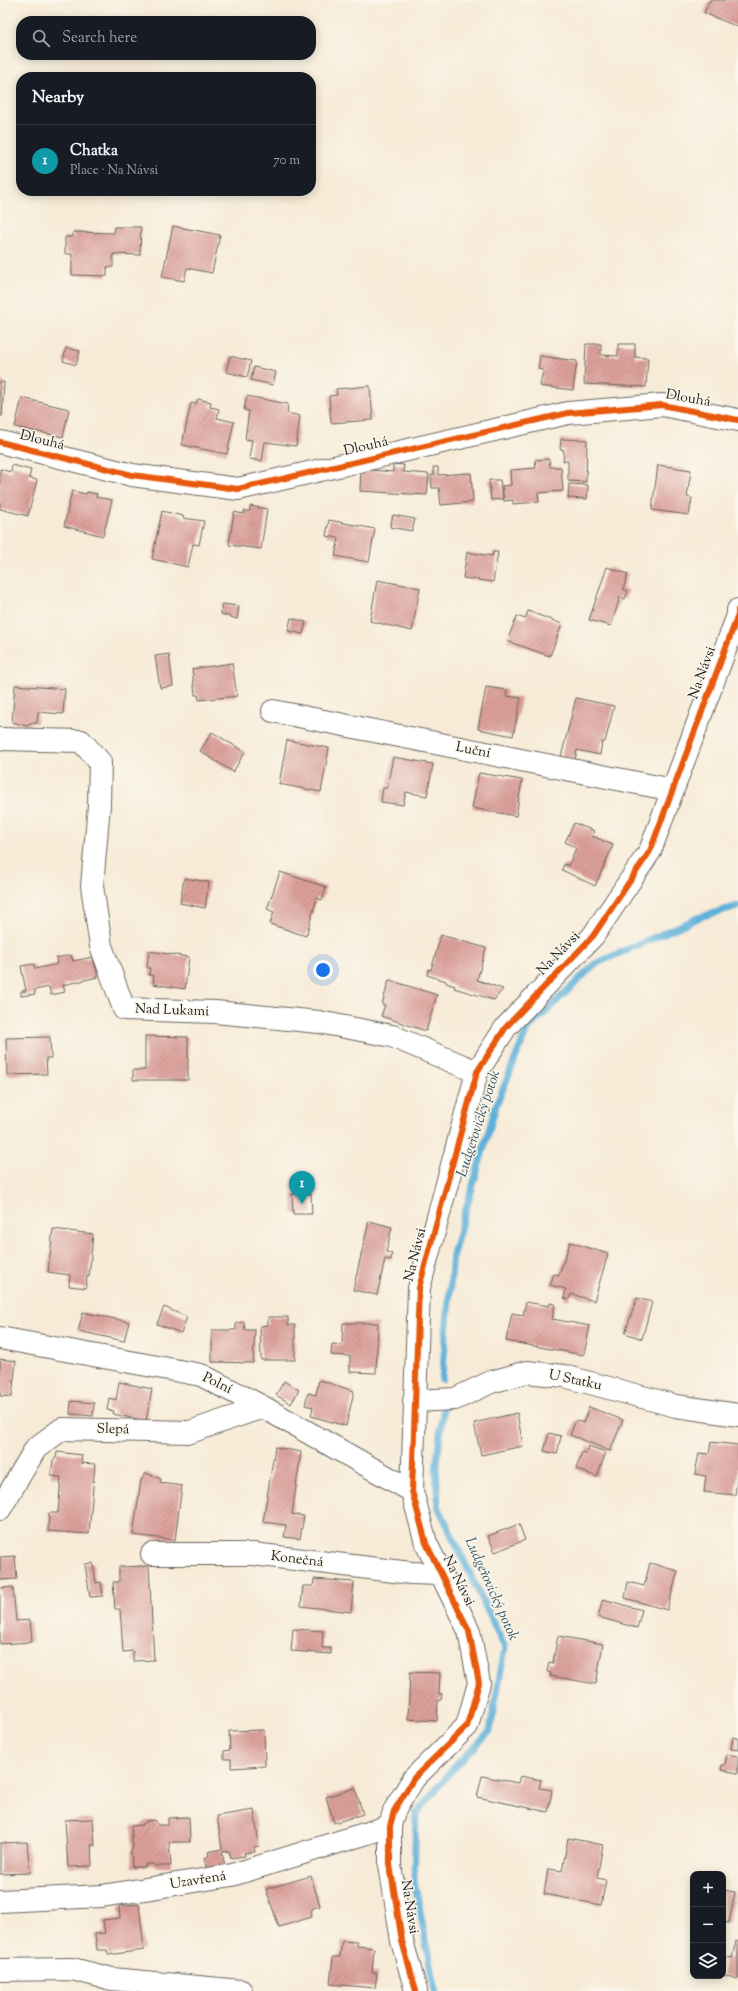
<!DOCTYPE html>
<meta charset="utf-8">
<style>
:root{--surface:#171b24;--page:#242831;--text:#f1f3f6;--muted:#9ea1a6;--line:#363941;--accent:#d93025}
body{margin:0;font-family:"Sorts Mill Goudy",serif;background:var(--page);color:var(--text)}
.controls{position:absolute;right:12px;bottom:12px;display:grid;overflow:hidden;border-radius:8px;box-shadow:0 2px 10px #0003}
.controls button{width:36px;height:36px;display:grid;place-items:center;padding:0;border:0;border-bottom:1px solid var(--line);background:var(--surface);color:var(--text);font:20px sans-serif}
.you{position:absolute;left:323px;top:970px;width:14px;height:14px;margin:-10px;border:3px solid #fff;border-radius:50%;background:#1a73e8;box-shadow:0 0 0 6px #1a73e833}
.badge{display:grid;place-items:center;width:26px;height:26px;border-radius:50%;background:var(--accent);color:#fff;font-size:13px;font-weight:700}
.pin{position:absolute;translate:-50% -33px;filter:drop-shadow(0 1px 2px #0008)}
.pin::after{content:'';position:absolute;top:21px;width:14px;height:12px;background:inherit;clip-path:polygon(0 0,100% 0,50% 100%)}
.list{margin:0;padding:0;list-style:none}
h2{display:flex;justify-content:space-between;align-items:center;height:52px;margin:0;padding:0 16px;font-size:17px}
h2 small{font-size:13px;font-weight:400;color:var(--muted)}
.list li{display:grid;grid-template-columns:26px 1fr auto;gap:12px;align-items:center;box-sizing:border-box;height:72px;padding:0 16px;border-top:1px solid var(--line)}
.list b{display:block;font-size:15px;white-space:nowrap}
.list p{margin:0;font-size:13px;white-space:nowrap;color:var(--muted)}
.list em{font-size:13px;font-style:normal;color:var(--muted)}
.icon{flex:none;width:22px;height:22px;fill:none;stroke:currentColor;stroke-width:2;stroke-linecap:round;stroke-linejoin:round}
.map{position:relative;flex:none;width:738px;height:1991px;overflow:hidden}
.search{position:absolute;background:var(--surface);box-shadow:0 2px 10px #0003;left:16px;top:16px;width:300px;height:44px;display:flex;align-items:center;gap:10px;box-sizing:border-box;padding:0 14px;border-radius:16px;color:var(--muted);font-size:15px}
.panel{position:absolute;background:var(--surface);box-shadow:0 2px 10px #0003;left:16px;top:72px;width:300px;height:124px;border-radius:16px}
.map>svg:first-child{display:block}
</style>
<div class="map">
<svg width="738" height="1991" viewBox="0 0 738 1991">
<defs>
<pattern id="building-hatch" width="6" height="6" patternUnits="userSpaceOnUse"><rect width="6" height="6" fill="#db9f99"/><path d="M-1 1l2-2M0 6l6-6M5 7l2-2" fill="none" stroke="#bb8883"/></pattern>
</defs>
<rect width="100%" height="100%" fill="#fbf7ec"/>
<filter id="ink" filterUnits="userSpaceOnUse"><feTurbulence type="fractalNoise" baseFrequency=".025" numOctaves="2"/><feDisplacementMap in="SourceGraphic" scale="8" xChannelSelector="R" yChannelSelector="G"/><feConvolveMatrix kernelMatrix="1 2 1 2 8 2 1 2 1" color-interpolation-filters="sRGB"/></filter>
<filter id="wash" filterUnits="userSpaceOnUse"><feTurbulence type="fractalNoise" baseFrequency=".012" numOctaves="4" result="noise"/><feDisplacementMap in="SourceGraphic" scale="16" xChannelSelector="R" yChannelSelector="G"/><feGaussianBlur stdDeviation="0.9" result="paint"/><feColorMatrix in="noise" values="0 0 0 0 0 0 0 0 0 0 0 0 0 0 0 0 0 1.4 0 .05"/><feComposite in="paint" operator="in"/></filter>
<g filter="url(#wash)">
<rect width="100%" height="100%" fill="#f7ebd7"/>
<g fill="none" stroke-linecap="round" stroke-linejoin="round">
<!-- stream -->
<path stroke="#5db0d9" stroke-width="7" d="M442,1379l11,-125 43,-148 31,-76 68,-66 105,-47 38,-11
M435,1991l-21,-111 2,-66 35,-43 39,-40 15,-83 -67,-142 -2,-36 7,-60"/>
</g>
<g id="blocks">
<!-- building -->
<path fill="url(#building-hatch)" d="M710,0h28v27l-34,-14z
M173,226l47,9 -8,38 -25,-5 -3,13 -22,-4z
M114,227h27l-1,28 -27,-1v13h-6v9l-35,-1v-21h-7v-17h8v-5l41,1z
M586,344h15v11l17,1v-12h17v13l13,1 -2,29 -62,-3z
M66,348l14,3 -4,14 -13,-4z
M230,356l21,5 -4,16 -21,-5z
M540,356l37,5 -4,29 -33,-4 3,-16 -5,-1z
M254,367l22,5 -3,13 -22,-5z
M0,382h4l-2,34h-2z
M370,386l3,34 -42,3 -2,-27 8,-1 -1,-6z
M247,396l41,8 -1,9 13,3 -4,30 -31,-4 -3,19 -13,-2 3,-19 -7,-1 4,-28 -5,-1z
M22,398l47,11 -6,28 -48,-10z
M198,399l13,3 -1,5 9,2 -2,9 17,4 -7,32 -45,-9 9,-42 5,1z
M561,439l26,1 -1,42 -18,-1v-20h-5l1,-11 -4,-1z
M549,459l1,8h11l2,24 -25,2 1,9 -26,2v-4l-9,1 -2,-15 9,-1 -1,-15 26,-2 -1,-8z
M393,464l11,1 -1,7 26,2 -2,21 -67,-4 1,-22 32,3z
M12,465l19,5 -2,8 8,2 -9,36 -28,-7v-40l11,3z
M658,465l33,5 -4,27 5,1 -3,17 -37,-5z
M433,467h5v8l33,-2 2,29 -32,3 -2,-17h-7l-1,-13h3z
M489,480h11l3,19 -12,1z
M569,484l19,1 -1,14 -19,-1z
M72,491l14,3 1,-2 10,2 -1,3 16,3 -9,36 -39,-10z
M250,506l17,3 -6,40 -32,-4 5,-33 10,2v-3h6z
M162,511l21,5v2l21,3 -5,24 -6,-1 -5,23 -36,-8z
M393,515l22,4 -3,12 -22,-4z
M329,520l46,9 -6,33 -34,-6 4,-18 -13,-2z
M467,552l25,4 1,-4h5l-5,30 -30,-4z
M607,567l21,7 -5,15 5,2 -3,8 -5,-2 -9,29 -22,-6z
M377,580l43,8 -8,43 -42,-10z
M222,604l17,2 -2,13 -16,-5z
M528,611l34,13 -12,32 -43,-15 10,-25 8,3z
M291,618l15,4 -3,12 -15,-3z
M169,654l4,32 -13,2 -5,-32z
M232,663l5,33 -38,4 -1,-5h-3l-3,-26z
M15,685l50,4 -2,25 -25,-2 -1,11h-5l-5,3 -15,-4z
M486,687l21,3 -1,6 15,2 -8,38 -35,-7z
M576,698l38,8 -9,36h-3l-2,13 -23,-5 -2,10 -14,-3z
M212,732l33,20 -12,20 -33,-21z
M287,740l42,8 -8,44 -42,-8z
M393,757l40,7 -6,32 -21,-4 -3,13 -22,-3 2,-14h4z
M479,773l43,7 -6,36 -44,-8z
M574,823l20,8 -2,5 21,9 -18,41 -33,-16 2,-6 4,2 8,-18 -11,-6z
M280,872l46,15 -4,13 -5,-2 -11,38 -36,-12 4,-12 -7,-3z
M184,878l25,4 -4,26 -25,-5z
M441,935l45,13 -9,32 26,9 -9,11 -40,-12 1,-2 -9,-3v-2l-19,-6 2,-6 2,1z
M149,951l40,6 -4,32 -32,-5 1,-8 -5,-1 1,-7h-3z
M71,955l2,6 20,-4 5,20 -35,8 2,7 -14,3 -2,-8 -14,3v4l-14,2v-5h5l-5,-25 13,-2 1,5 22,-5 -1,-6z
M389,980l48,15 -11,36 -45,-15 4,-11 -3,-1z
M145,1036l43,1v43h-55v-10h12z
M50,1037l1,21h-5l1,16 -40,1 -1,-37z
M292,1194h19l1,20h-19z
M369,1221l23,6 -6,25 6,2 -1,6 -6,-1 -8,36 -24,-5z
M53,1229l40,5 -4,43 -2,-1 -1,12 -17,-2 1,-11 -22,-3z
M570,1242l38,12 -14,47 -23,-7 -2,6 -5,-2 2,-9 -16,-4 4,-11 5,1z
M637,1298l15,4 -10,37 -17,-6z
M526,1302l23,4 1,-3 5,1 -3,15 38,7 -6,29 -78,-14 6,-28 11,2z
M164,1307l23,10 -6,16 -24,-9z
M83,1312l46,10 -5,19 -46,-10z
M268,1317h20v8h7v35h-34l-1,-34 8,-1z
M244,1322l1,8h10l-2,33 -41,-1v-32h24v-7z
M343,1323h35l-2,50 -26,-1v-16l-19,-1 1,-11 10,1z
M0,1359l16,2 -4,36 -12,-1z
M319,1380l35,11 -8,35 -35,-10 2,-9 -8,-2 3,-12 8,2z
M284,1381l15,9 -8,14 -15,-9z
M119,1382l33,7 -6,32 -33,-7 1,-3 -7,-1 2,-12 7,2z
M71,1401l23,2 -1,13 -23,-2z
M589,1407l34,13 -13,31 -40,-16 6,-15 7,3z
M517,1413l6,33 -42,9 -7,-32z
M549,1433l12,3 -4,18 -13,-3z
M711,1442l27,3v27l-3,23 -31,-3 2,-16 -11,-2 4,-21 10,1z
M588,1446l18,6 -9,25 -21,-8 6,-17 4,1z
M275,1447l26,5 -9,62 12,2 -4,23 -16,-2 2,-12 -23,-3z
M57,1452l25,3 -1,8 14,1 -6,70 -41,-3 1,-18h9l3,-36 -10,-1 2,-16 3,-2z
M146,1473l15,6 -1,4 22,3 -7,54 -42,-5 8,-55z
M519,1524l6,16 -30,12 -7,-16z
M15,1556l2,23 -17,1v-23z
M93,1563l3,20 5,-1 2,14 -13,1 -5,-33z
M650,1563l28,8 -11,39 -42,-12 3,-16 16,4z
M149,1566l5,94 -21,1v-10l-10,1 -3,-43h-5l-2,-27h6v-15z
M314,1579l40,3 -3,30 -50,-6 2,-20h10z
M13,1587l3,34 14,-1 2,22 -32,2v-56z
M603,1599l39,11 -5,18 -39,-11z
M293,1629l30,2 -1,17h9v6l-40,-3z
M558,1636l45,8 -7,40 -46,-8 1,-3 -4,-1 2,-10 4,1v-2z
M410,1672l30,1 -1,21h3l-1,6h-3l-1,21 -29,-2z
M264,1730l1,36 -34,2v-9h-7v-8l6,-1 -1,-19z
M733,1737l5,1v12l-7,-1z
M727,1754l11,2v17l-17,-3 1,-5h3z
M482,1776l36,7 2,-7 21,4 -2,8 13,2 -4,22 -71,-15z
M355,1788l8,26 -29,9 -8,-26z
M254,1810l5,36 -5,1 1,5 -11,1 1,3 -14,2 -2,-7 -7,1 4,19 -18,4 -4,-17 5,-2 -1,-4 14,-3 -5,-33z
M189,1817l1,25h-21l2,24h-16v-2h-9v3h-14l-1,-17 2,-1 -2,-23 11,-1 4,-4 8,-1 4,5h10v-7z
M93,1819l2,26h-4l1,21 -24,1 -3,-47z
M568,1838l35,7 -6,33 9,2 -5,25 -57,-11 4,-25 14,2z
M27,1842l3,31 -30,1v-31z
M311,1876l9,30 -7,2 -2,4 1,5 -33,10 -13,-38z
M723,1890l12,2 -6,31 -6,-1z
M139,1904l5,46 -36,5 -1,-5h-10l-2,-16 10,-1 -2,-13 17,-2 -1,-12z
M342,1941l15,1v4l17,2 -2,25h5l-2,15 -45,-4 3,-27h7z
M736,1941l2,1v37l-15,-4 2,-18 7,1z"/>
</g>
</g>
<g filter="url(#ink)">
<use href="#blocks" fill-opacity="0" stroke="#69645d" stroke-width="1"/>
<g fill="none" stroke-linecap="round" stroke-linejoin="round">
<!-- minor casing -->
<g stroke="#69645d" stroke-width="24">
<path id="minor" d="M0,442l132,33 106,14 330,-76 94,-8 76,15
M273,711l400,79
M0,739l81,2 19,21 -1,43 -7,81 9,60 23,63 91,3 104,10 73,14 85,36
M0,1338l201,37 62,32 149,84
M414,1401l41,-2 36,-17 36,-10 37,4 112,30 62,9
M0,1509l36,-61 26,-19 128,3 73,-25
M152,1554h101l158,19 30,1
M0,1901l102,-5 130,-21 158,-49
M0,1970l72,-1 40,10 129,12
M416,1991l-14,-50 -12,-76v-39l4,-15 20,-33 53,-52 12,-43 -10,-52 -43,-88 -14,-52 7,-203 58,-216 29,-45 87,-91 57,-85 88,-236v-5"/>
</g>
<!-- minor -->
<use href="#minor" stroke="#fff" stroke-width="22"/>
<!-- cycleway casing -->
<g stroke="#fbf7ec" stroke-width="8">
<path id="cycleway" d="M0,442l132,33 106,14 330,-76 94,-8 76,15
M416,1991l-14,-50 -12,-76v-39l4,-15 20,-33 53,-52 12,-43 -10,-52 -43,-88 -14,-52 7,-203 58,-216 29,-45 87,-91 57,-85 88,-236v-5"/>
</g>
<!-- cycleway -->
<use href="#cycleway" stroke="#e8590c" stroke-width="6"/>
</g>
</g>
<g text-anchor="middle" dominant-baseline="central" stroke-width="3" stroke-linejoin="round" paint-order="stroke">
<!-- street labels -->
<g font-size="14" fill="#1c1c1c" stroke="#fbf7ec">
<text transform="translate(688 399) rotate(10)">Dlouhá</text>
<text transform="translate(42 441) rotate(14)">Dlouhá</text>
<text transform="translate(366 447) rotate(-13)">Dlouhá</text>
<text transform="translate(703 673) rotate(-70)">Na Návsi</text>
<text transform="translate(473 751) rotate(11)">Luční</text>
<text transform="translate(559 954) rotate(-46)">Na Návsi</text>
<text transform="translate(172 1011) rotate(2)">Nad Lukami</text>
<text transform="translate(416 1255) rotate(-76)">Na Návsi</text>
<text transform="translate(575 1381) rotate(12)">U Statku</text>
<text transform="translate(217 1384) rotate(26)">Polní</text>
<text transform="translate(113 1430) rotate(1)">Slepá</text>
<text transform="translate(297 1560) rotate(7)">Konečná</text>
<text transform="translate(458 1581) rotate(64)">Na Návsi</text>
<text transform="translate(198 1881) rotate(-9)">Uzavřená</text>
<text transform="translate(409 1907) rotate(81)">Na Návsi</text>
</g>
<!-- water labels -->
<g font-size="15" font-style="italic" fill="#365768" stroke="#fbf7ec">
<text transform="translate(479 1124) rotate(-72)">Ludgeřovický potok</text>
<text transform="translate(491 1589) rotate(66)">Ludgeřovický potok</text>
</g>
</g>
</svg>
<div class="controls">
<button>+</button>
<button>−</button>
<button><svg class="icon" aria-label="layers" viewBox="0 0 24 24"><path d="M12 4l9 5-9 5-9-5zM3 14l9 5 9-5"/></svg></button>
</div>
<div class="you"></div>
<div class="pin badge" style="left:302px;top:1204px;background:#0f9aa8">1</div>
<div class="search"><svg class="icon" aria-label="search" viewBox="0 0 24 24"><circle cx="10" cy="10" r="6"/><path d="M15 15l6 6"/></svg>Search here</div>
<section class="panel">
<h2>Nearby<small></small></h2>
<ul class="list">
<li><span class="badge" style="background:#0f9aa8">1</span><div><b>Chatka</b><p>Place · Na Návsi</p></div><em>70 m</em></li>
</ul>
</section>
</div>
